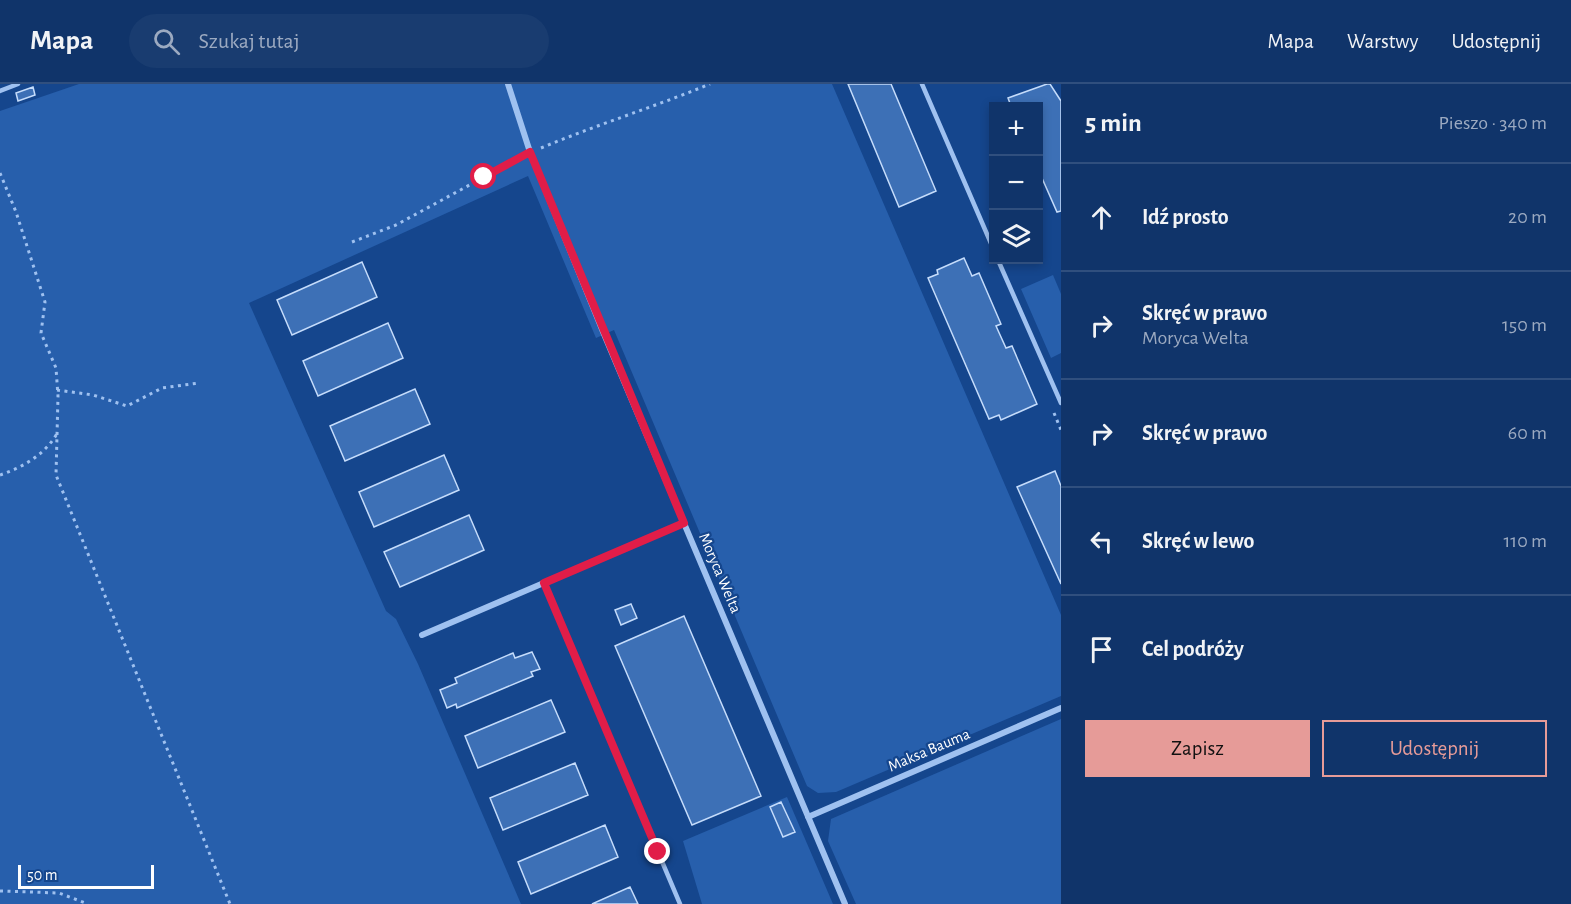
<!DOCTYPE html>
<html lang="pl">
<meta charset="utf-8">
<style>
:root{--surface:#10346a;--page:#193c70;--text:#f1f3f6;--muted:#9caac1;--line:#304f7e;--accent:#e69b98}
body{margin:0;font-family:"Alegreya Sans",sans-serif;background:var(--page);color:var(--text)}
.controls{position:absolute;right:18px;top:18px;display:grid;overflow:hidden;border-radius:0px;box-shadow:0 3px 9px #0003}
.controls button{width:54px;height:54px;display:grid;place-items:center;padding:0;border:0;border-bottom:2px solid var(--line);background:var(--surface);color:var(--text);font:30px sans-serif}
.scale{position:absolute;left:18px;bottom:15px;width:136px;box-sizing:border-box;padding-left:6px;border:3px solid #fff;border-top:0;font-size:16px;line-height:21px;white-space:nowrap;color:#fff;-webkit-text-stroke:4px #15468d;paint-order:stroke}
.stop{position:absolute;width:18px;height:18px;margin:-14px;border:4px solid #e11d48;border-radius:50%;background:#fff}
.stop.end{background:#e11d48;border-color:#fff;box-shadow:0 2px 6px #0008}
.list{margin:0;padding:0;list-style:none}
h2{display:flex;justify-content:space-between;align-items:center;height:78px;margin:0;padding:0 24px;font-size:26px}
h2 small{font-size:20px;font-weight:400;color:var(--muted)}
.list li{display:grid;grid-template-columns:39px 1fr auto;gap:18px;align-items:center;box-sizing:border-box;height:108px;padding:0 24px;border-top:2px solid var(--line)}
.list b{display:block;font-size:22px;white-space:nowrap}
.list p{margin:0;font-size:20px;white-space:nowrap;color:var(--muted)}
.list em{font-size:20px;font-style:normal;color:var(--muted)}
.actions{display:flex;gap:12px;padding:18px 24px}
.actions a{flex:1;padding:14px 0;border:2px solid var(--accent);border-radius:0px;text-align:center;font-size:21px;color:var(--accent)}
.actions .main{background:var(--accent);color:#111}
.icon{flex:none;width:33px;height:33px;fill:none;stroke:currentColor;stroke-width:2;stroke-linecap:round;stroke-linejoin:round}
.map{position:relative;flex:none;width:1061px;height:820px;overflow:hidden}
header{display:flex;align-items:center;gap:36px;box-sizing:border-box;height:84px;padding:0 30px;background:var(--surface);border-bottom:2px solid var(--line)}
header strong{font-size:28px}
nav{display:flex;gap:33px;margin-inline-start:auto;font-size:21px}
.search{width:420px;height:54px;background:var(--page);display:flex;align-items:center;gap:15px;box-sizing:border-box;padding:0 21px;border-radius:33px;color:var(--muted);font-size:22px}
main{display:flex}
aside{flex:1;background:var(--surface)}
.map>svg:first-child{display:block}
</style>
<header>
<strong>Mapa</strong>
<div class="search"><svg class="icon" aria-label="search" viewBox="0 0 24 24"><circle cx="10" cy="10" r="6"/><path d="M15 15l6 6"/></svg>Szukaj tutaj</div>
<nav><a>Mapa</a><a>Warstwy</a><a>Udostępnij</a></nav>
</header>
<main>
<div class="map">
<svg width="1061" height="820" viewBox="0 0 1061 820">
<rect width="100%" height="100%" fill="#15468d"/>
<!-- green -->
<path fill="#275fac" d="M79,0h753l229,531v81l-225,96 -18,1 -11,-7 -193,-456 -18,8 -68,-162 -279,127 137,308 10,8 22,45 103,240h-521v-793z
M1053,191l8,19v59l-10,5 -30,-69z
M1061,635v185h-205l-28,-63 3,-22z
M787,713l46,107h-131l-19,-63z"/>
<!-- building -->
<path fill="#3d70b6" stroke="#c5dcfb" stroke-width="1.5" d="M848,0h43l45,107 -37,16z
M1047,0h3l11,17v110l-4,1 -19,-43v-63h-27l-3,-8z
M33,3l2,8 -17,6 -2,-8z
M964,174l8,18 7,-3 22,51 -5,2 10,22 6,-2 25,58 -36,16 -2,-5 -10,4 -61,-141 10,-4 -1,-4z
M362,178l15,35 -85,38 -15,-35z
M388,239l15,35 -85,38 -15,-35z
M415,305l15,35 -85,37 -15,-35z
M444,371l15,35 -85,37 -15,-35z
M1055,387l6,15v98l-44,-97z
M469,431l15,35 -84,37 -16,-35z
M631,520l6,14 -16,7 -6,-15z
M684,532l77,180 -69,29 -77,-179z
M532,568l8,17 -9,3 2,4 -76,32 -1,-4 -9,4 -7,-18 17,-7 -2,-5 58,-25 2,5z
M551,616l14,32 -87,36 -13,-32z
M575,679l13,32 -85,35 -13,-32z
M781,718l14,30 -12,5 -13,-30z
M605,741l13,32 -87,37 -13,-32z
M630,803l8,17h-46z"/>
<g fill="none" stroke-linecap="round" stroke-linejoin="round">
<!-- path -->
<path stroke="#9fc1f0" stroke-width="3" stroke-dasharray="3 4.5" stroke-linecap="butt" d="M541,64c55,-23 113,-41 169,-64
M0,89l16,39 29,90 -4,31 15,35 2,28 -2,79 174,429
M352,158l44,-17 125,-68
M57,306l36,5 34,11 35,-18 37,-5
M1054,329l7,17
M0,391c23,-8 45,-20 58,-43
M0,807l59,2 29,11"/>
<!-- lane -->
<path stroke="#9fc1f0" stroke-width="4.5" d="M922,0l71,164
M0,7l18,-7
M998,176l63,143
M544,499l136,321"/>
<!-- street -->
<path stroke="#9fc1f0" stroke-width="6" d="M508,0l22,68 74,182 241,570
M422,551l262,-112
M808,733l253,-109"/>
</g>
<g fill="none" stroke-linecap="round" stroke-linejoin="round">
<!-- route -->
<path stroke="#e11d48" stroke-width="8" d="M484,93l46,-25 154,371 -140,60 114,269"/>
</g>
<g text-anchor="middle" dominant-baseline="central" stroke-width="4.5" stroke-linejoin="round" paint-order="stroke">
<!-- street labels -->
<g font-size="16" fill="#fff" stroke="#15468d">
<text transform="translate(720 489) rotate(67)">Moryca Welta</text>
<text transform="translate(929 666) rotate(-23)">Maksa Bauma</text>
</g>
</g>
</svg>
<div class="controls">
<button>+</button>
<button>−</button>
<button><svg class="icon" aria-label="layers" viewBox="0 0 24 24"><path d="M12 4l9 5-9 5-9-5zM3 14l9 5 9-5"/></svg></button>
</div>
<div class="scale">50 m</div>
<div class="stop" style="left:484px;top:93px"></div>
<div class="stop end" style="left:658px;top:768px"></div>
</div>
<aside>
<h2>5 min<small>Pieszo · 340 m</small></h2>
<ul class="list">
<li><svg class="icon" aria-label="ahead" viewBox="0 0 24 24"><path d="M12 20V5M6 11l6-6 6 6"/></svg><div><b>Idź prosto</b></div><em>20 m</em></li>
<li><svg class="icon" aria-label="right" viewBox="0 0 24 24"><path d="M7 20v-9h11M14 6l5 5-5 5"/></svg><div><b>Skręć w prawo</b><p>Moryca Welta</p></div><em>150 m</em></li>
<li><svg class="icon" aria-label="right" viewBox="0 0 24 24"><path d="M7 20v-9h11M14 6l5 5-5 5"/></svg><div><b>Skręć w prawo</b></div><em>60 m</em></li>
<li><svg class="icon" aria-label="left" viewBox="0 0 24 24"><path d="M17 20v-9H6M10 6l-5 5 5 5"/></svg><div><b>Skręć w lewo</b></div><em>110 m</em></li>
<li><svg class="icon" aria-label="arrive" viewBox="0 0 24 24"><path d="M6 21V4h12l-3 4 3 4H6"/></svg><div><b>Cel podróży</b></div></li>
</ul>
<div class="actions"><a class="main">Zapisz</a><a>Udostępnij</a></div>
</aside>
</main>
